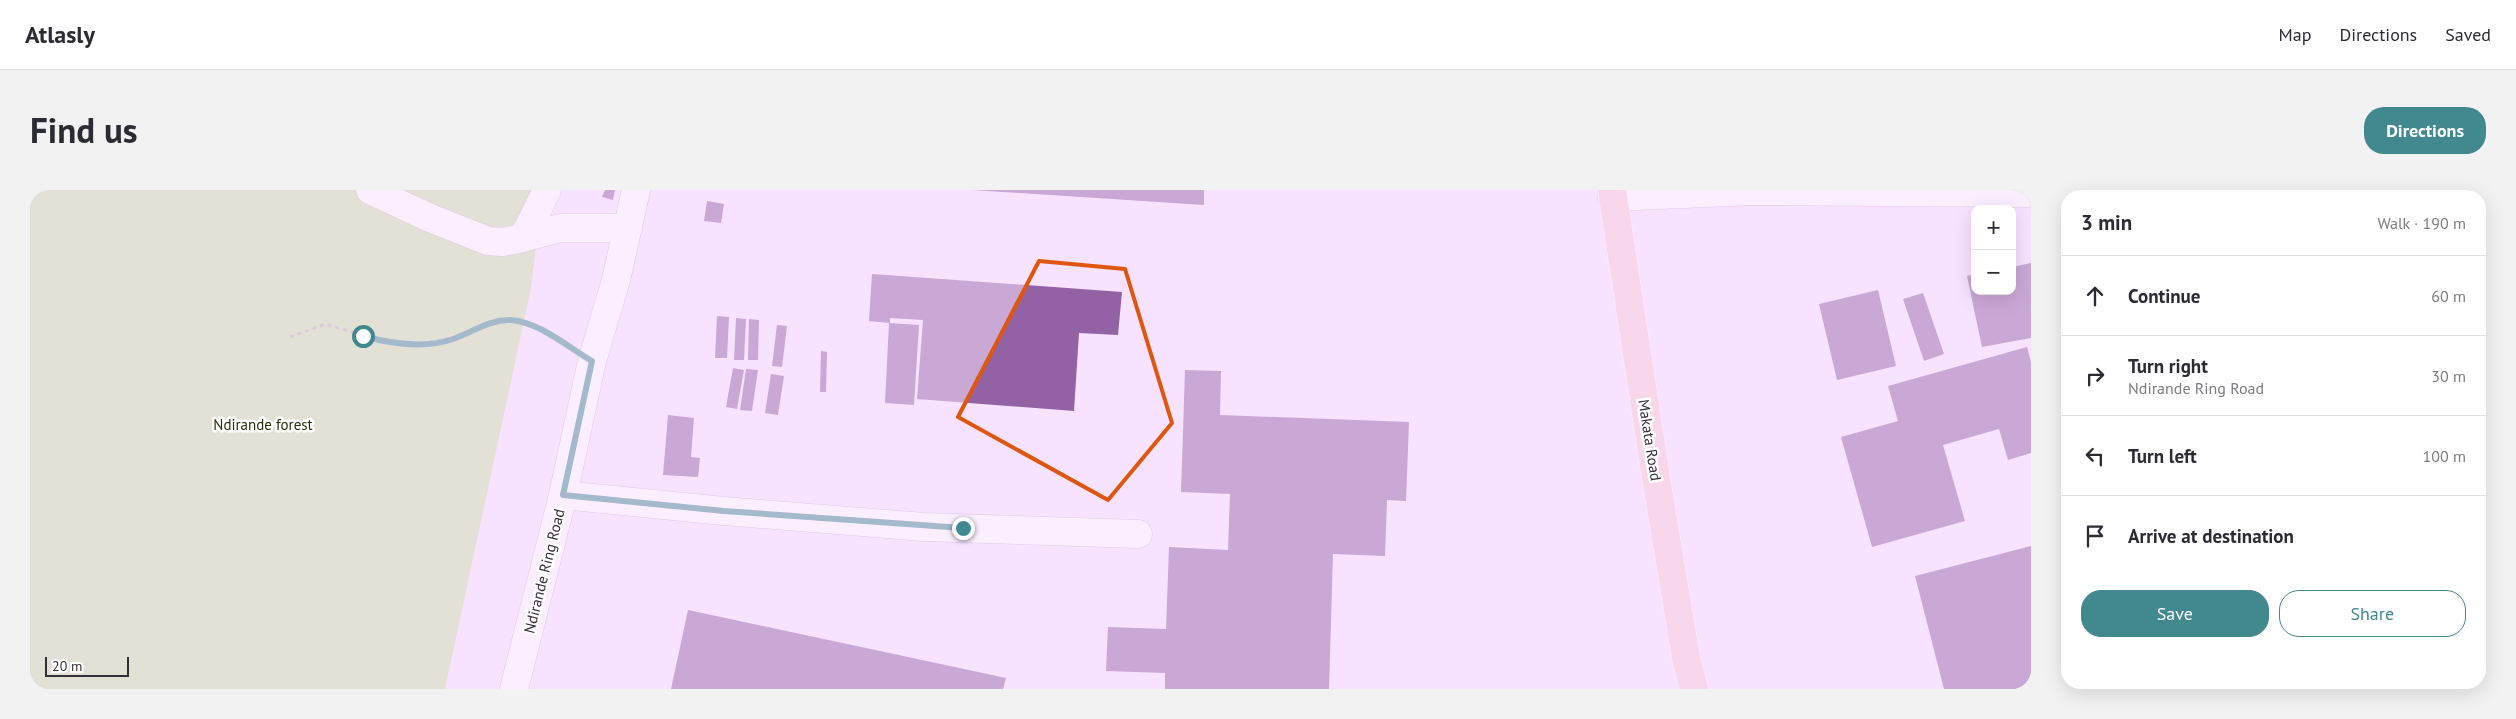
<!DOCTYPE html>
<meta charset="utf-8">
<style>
:root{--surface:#fff;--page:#f2f2f3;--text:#2b2b33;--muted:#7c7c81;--line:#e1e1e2;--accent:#41888f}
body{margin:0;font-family:"PT Sans",sans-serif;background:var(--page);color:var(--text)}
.controls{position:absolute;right:15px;top:15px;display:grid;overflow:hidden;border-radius:10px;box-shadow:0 5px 20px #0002}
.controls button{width:45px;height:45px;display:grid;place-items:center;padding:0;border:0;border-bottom:1px solid var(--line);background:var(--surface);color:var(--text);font:25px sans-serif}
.scale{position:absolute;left:15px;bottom:12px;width:84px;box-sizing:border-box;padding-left:5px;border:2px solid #352d38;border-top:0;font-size:14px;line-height:18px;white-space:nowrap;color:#352d38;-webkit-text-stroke:4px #fff;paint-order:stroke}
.stop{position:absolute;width:15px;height:15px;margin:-11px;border:4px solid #41888f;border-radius:50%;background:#fff}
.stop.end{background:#41888f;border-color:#fff;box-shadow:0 1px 5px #0008}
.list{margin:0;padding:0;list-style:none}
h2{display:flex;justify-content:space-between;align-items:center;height:65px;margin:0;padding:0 20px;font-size:21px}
h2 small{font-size:16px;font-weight:400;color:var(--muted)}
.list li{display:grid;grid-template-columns:32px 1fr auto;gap:15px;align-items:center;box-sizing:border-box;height:80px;padding:0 20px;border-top:1px solid var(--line)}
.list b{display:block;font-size:19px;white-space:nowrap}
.list p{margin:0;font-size:16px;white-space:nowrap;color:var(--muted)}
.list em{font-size:16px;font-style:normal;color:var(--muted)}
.actions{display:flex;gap:10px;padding:15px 20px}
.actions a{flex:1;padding:11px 0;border:1px solid var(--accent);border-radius:20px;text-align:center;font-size:18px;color:var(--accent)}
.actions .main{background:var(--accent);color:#fff}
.icon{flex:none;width:28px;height:28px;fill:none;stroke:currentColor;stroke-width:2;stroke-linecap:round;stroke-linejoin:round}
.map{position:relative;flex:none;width:2001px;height:499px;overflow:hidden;border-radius:20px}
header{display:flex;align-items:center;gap:30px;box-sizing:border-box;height:70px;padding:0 25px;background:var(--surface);border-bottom:1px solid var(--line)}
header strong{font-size:24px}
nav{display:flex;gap:28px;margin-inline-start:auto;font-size:18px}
.intro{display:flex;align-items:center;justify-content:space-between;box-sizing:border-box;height:120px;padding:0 30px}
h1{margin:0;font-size:35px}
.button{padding:12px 22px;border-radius:20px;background:var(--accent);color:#fff;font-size:18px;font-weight:700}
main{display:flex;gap:30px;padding:0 30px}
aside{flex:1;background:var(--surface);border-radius:20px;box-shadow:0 5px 20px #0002}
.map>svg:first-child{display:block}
</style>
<header>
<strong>Atlasly</strong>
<nav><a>Map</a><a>Directions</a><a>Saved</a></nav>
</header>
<div class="intro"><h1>Find us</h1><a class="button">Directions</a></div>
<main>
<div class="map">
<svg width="2001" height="499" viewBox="0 0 2001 499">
<rect width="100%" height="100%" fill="#f7e2ff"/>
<!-- green -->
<path fill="#cae0a2" d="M0,0h513l-12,98 -86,401h-415z"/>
<!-- building -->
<path fill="#9262a4" d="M575,0h10l-2,10 -11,-3z
M942,0h232v15z
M677,11l17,3 -3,19 -17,-2z
M2001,73v75l-49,9 -15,-71 8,-2v17h37v-24z
M842,84l250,18 -4,43 -39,-2 -5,78 -157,-12 6,-79 -33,-2v5l-21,-2z
M1848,100l18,76 -59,14 -18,-76z
M1893,103l21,61 -20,7 -21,-62z
M687,126l12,1 -2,41h-12z
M706,128l10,1 -2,41h-10z
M719,129l10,1 -1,40h-10z
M859,133l30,2 -5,80 -29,-2z
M747,135l10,1 -5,41 -10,-1z
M1997,157l4,15v91l-23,7 -9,-31 -56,16 22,76 -93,26 -31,-110 57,-16 -10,-35z
M791,161l6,1 -1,40h-6z
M703,178l11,2 -7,39 -11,-2z
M716,179l12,1 -6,41 -12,-1z
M1155,180l36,1 -1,44 189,7 -3,79 -19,-1 -2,56 -52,-2 -4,135h-164v-16l-59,-2 2,-44 58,2 3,-82 59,3 2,-56 -49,-2z
M741,184l13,2 -6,39 -13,-2z
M638,225l26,3 -3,39 9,1 -2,19 -35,-2z
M2001,356v143h-87l-29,-113z
M658,420l318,68 -3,11h-332z"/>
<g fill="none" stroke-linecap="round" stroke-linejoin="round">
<!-- minor casing -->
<g stroke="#bdaac5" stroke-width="29">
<path id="minor" d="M340,0l60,28 58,23 14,1 17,-3 8,-8 20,-41
M1582,7l141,-6 278,2
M489,49l41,-11h68
M533,305l161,16 200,16 214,7
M484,499l49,-194 29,-134 24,-81 20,-90"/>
</g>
<!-- major casing -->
<g stroke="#fff" stroke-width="29">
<path id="major" d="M1582,0l44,288 30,180 8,31"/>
</g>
<!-- path -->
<path stroke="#bbaac1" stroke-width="3" stroke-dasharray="4 4" stroke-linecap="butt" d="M260,147l35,-13 64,19 20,2 43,-6 43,-18 17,-1 24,8 32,19"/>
<!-- minor -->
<use href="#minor" stroke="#fff" stroke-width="28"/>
<!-- major -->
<use href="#major" stroke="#f6cace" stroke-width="28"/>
</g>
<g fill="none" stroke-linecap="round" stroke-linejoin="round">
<!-- route -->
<path stroke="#41888f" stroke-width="6" d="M333,146c29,8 61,13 90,3 20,-7 37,-20 58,-19 28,2 57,27 81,41l-29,134 161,16 239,17"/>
</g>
<!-- marked area -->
<path d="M0 0H2001V499H0ZM1009,71l86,8 47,154 -64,77 -150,-83z" fill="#f7e2ff" fill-opacity=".55" fill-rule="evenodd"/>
<path fill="none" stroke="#df570e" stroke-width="4" stroke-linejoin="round" d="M1009,71l86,8 47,154 -64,77 -150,-83z"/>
<g text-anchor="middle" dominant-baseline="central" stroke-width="5" stroke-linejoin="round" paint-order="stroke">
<!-- park labels -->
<g font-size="15" fill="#232e0a" stroke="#fff">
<text x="233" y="234">Ndirande forest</text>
</g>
<!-- street labels -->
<g font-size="15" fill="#352d38" stroke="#fff">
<text transform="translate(1620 250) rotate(81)">Makata Road</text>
<text transform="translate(514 381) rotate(-76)">Ndirande Ring Road</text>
</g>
</g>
</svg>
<div class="controls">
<button>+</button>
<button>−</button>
</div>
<div class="scale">20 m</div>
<div class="stop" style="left:333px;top:146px"></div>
<div class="stop end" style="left:933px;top:338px"></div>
</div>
<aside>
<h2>3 min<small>Walk · 190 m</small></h2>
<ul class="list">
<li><svg class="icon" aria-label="ahead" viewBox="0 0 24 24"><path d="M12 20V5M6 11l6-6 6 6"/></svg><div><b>Continue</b></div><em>60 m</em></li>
<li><svg class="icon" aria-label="right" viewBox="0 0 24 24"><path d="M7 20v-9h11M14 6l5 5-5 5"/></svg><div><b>Turn right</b><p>Ndirande Ring Road</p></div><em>30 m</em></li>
<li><svg class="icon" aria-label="left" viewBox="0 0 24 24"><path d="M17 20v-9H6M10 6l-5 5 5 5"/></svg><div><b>Turn left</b></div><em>100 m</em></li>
<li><svg class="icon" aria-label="arrive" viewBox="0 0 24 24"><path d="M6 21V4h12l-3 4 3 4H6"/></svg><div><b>Arrive at destination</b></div></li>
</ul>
<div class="actions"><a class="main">Save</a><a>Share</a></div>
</aside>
</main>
